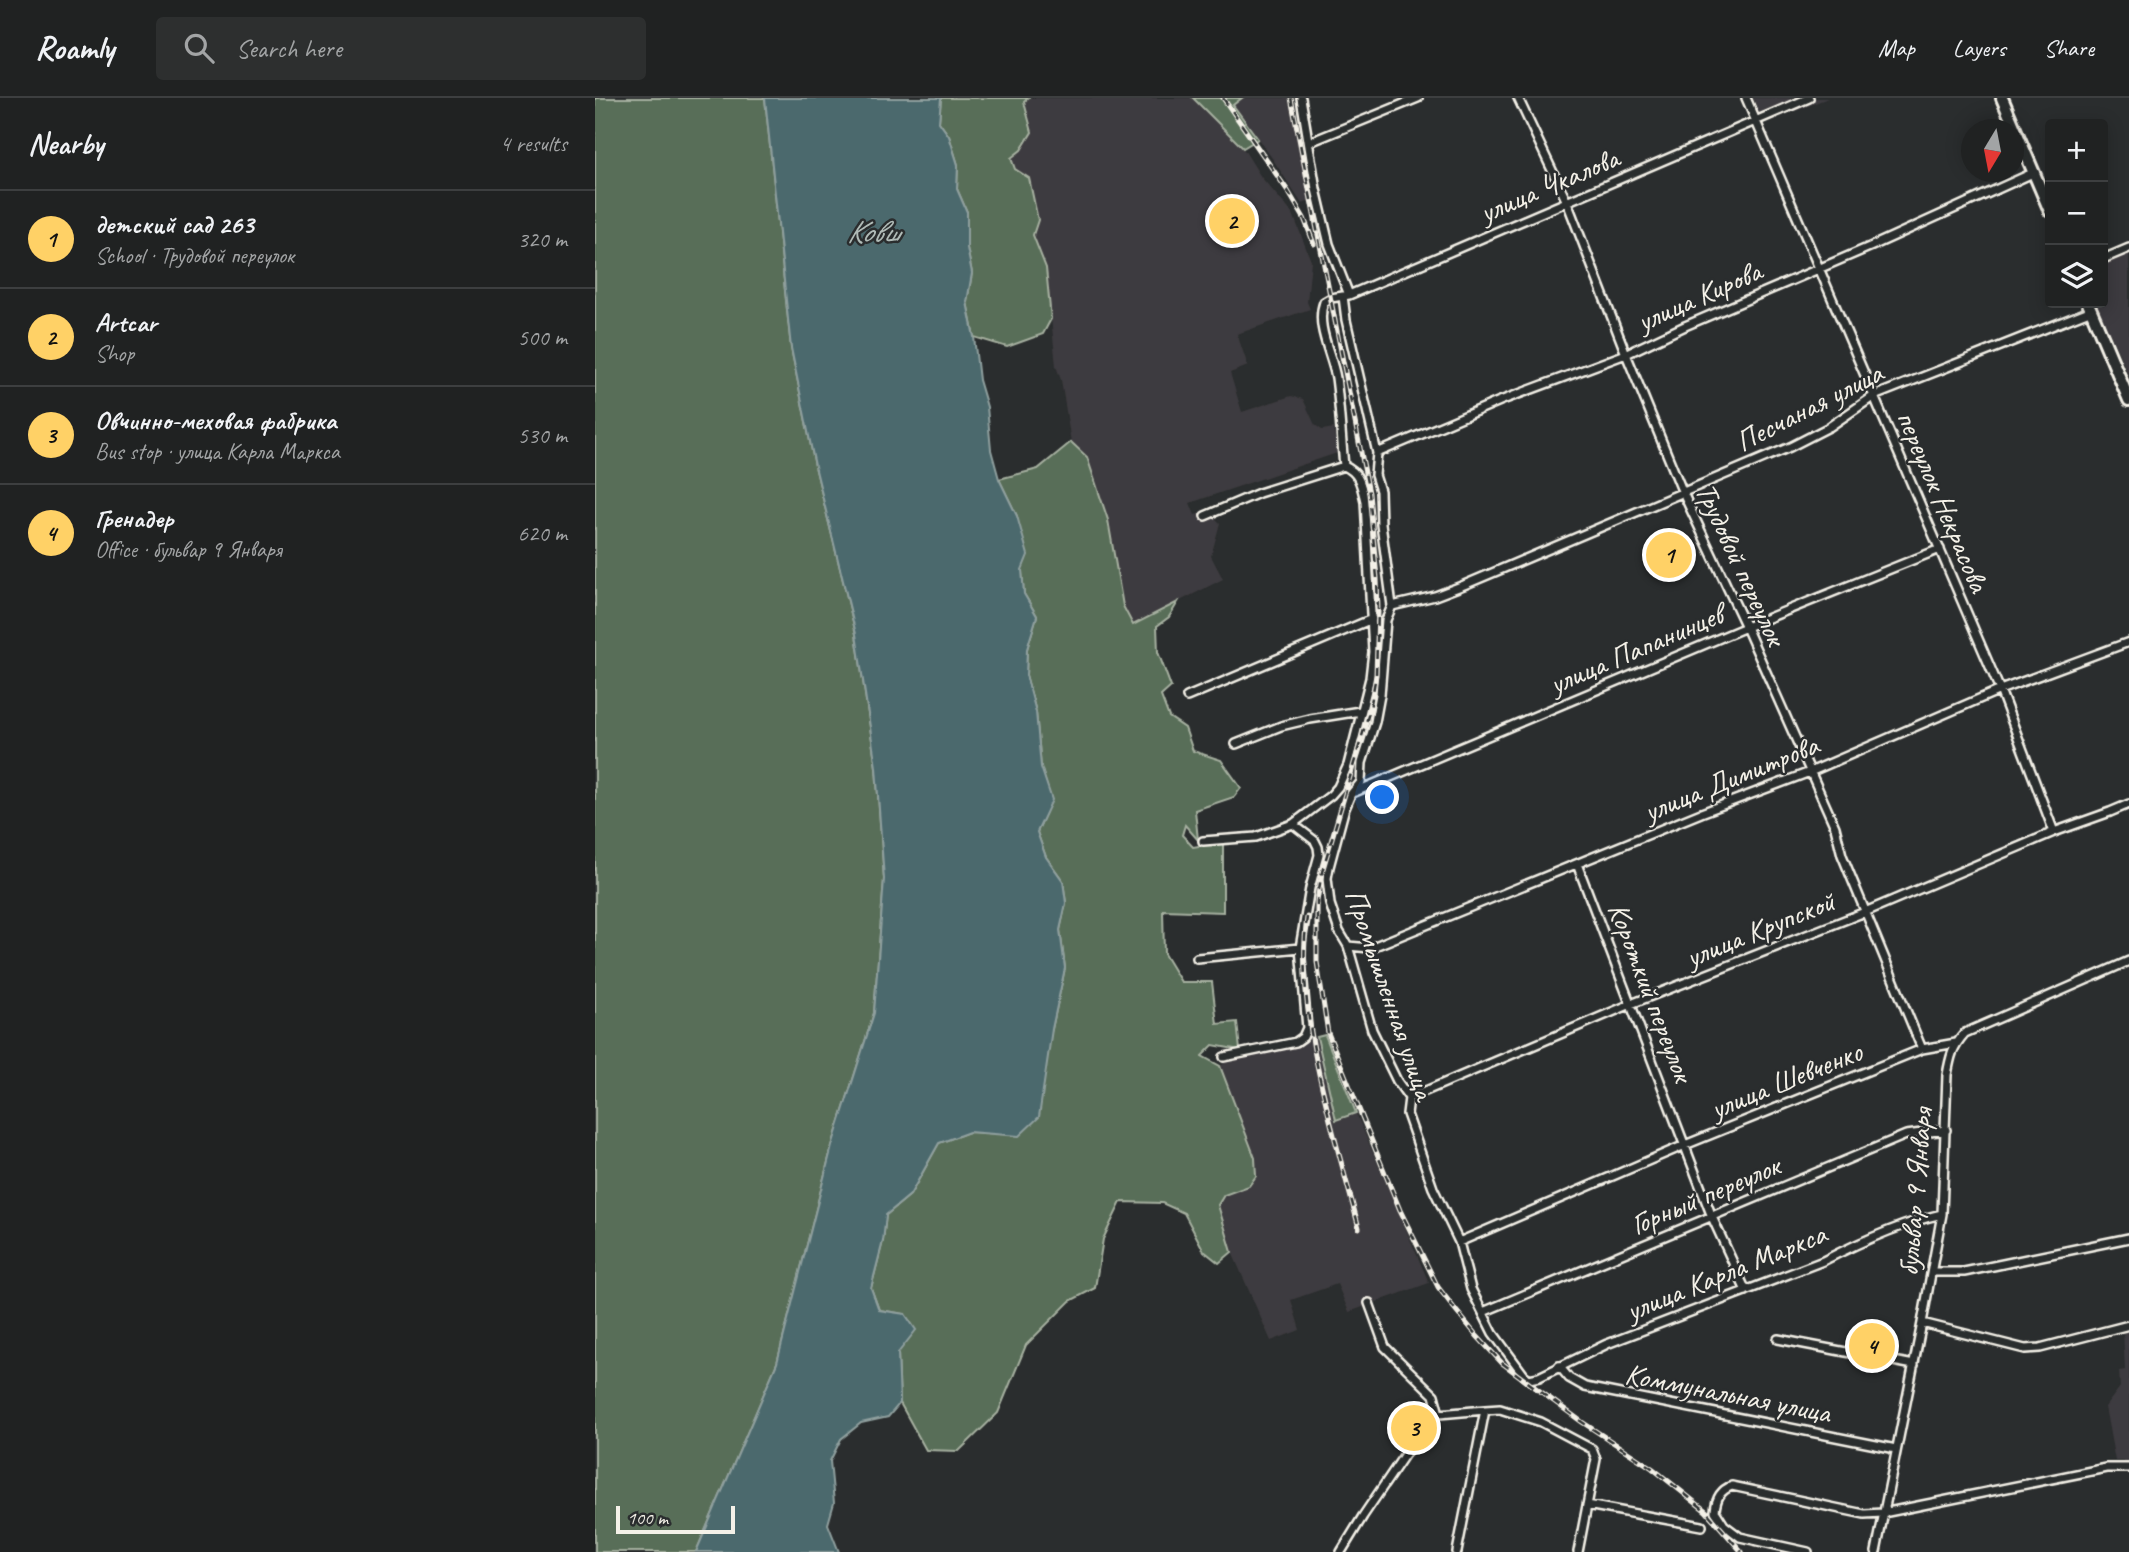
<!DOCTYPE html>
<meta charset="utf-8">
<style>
:root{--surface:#202222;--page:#2d2f2f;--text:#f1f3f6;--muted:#a2a4a5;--line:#3d3f40;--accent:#ffd166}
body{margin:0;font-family:Caveat,sans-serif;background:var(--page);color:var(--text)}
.controls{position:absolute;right:21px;top:21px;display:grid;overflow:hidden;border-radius:7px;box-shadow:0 4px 18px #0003}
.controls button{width:63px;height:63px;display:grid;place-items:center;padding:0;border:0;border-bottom:2px solid var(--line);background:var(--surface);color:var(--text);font:35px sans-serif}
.compass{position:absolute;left:1366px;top:21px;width:63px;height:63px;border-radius:50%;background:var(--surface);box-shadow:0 4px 18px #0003;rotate:190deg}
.scale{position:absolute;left:21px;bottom:18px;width:119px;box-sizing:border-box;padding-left:7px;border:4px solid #f4f1e8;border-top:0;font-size:19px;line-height:24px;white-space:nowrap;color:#f4f1e8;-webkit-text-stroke:5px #2a2d2e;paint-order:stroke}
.you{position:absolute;left:788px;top:700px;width:24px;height:24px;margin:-18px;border:5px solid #fff;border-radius:50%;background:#1a73e8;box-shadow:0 0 0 10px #1a73e833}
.badge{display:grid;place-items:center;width:46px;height:46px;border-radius:50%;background:var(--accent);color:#111;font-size:23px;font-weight:700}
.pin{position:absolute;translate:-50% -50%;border:4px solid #fff;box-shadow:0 2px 7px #0006}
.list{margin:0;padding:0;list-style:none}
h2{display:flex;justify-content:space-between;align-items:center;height:91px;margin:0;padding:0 28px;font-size:30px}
h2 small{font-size:23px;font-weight:400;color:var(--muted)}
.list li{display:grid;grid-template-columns:46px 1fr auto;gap:21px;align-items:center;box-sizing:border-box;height:98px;padding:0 28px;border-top:2px solid var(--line)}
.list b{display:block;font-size:26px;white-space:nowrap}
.list p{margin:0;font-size:23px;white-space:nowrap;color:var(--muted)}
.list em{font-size:23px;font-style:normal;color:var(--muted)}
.icon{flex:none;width:38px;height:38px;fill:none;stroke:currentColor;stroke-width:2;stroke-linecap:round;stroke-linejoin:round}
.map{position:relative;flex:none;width:1534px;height:1454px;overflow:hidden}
header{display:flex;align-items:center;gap:42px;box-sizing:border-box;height:98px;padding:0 35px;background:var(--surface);border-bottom:2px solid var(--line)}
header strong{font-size:33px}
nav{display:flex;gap:38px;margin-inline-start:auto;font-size:24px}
.search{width:490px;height:63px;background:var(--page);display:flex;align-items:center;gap:18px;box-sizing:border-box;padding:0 24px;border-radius:7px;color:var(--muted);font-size:26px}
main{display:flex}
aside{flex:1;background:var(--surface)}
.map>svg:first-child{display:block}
</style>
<header>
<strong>Roamly</strong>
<div class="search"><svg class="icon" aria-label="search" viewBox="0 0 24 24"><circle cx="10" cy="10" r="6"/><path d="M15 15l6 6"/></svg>Search here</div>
<nav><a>Map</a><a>Layers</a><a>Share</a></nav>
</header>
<main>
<aside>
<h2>Nearby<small>4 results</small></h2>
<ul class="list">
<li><span class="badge">1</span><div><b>детский сад 263</b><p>School · Трудовой переулок</p></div><em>320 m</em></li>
<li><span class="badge">2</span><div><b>Artcar</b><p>Shop</p></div><em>500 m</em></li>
<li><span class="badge">3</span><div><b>Овчинно-меховая фабрика</b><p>Bus stop · улица Карла Маркса</p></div><em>530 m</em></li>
<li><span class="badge">4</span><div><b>Гренадер</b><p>Office · бульвар 9 Января</p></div><em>620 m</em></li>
</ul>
</aside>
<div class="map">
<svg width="1534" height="1454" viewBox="0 0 1534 1454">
<rect width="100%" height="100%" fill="#2a2d2e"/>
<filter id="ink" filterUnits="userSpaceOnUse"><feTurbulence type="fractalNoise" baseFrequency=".0143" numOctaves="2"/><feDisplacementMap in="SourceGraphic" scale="14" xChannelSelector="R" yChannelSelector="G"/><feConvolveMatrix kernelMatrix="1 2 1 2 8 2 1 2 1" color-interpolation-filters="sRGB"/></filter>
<g filter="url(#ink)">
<!-- built -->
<path fill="#3e3b3f" d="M433,0h165l50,50 18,29 32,37 18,47 -4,41 3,7 -73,25 11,32 -18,7 12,39 49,-16 12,3 12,26 7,5 12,-2 3,25 -147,50 5,12 13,-4 12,12 -9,33 12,23 -90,46 -10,-19 -15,-86 -21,-63 -16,-15 -10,-62 -5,-14 -10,-98 -13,-33 -22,-77 10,-8 3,-48z
M647,0h46l23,103 -9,3 -30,-46 -39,-53z
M1158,0h75l-64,25z
M1534,156v122l-33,-73h7v-38z
M722,939l18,83 21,-7 73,170 -80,29 -12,-28 -46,16 9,30 -29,11 -39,-89 -14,-47 6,-10 25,-9 6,-28 -35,-92 9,-6 68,-15z
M1534,1230v133h-14l-10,-54 15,-20 -1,-16 6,-1 -2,-41z"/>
<!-- green -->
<path fill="#596e59" stroke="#a6b0a0" stroke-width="2" d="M0,0h170l26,250 24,118 41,168 20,133 8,112 -10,134 -42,133 -55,217 -81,189h-101z
M346,0h87l-4,4 8,30 -11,18 -10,8 4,11 14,9 9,42 -5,15 13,33 5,51 -8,15 -36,13 -33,-10 -7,-35 5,-29 -5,-25v-36l-10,-23 1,-24 -9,-29 -10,-14z
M598,0h49l-9,7 25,34 -15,9z
M476,344l16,15 21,63 15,86 10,19 45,-23 -9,15 -12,9 1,26 13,35 -10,9 8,21 16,11 8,23 28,9 20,28 -7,9 -39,13 3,30 -13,-15 -3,10 11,12 30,-5v70l-60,-2 1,44 17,28h31l5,42 20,-2 3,28 -27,-5 -11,11 18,10 35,92 1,18 -7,10 -25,9 -6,10 14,47 -13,11 -15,-12 -20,-38 -22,-10 -41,-1 -18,37 -8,49 -25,13 -44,44 -28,68 -39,38 -33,-1 -26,-47 -2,-50 7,-39 -26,-4 -8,-22 12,-47 3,-26 24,-20 29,-52 30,-11 50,3 33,-106 13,-61 -5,-38 6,-27 -3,-22 -17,-24 -9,-25 14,-32 -10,-33 -5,-55 -10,-37 1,-26 10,-33 -13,-22 -7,-78 -18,-37 39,-10z
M730,937l31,78 -20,7 -19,-83z"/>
<!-- water -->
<path fill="#4b696d" stroke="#8f9f9e" stroke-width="2" d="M170,0h176l-2,24 10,14 9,29 -1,24 10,23v36l5,25 -5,29 7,35 5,43 8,27 4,43 8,29 18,37 11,39 -6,15 2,24 13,22 -10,33 -1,26 10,37 5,55 11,33 -15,32 9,25 17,24 3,22 -6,27 5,38 -13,61 -13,88 -20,19 -50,-4 -30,11 -29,52 -24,20 -3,26 -12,47 8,22 26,4 11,16 -18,23 2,50 -12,14 -27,6 -20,16 -11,22 4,42 -6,21 11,28h-143l81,-189 55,-217 42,-133 10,-134 -8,-112 -20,-133 -41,-168 -24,-118z"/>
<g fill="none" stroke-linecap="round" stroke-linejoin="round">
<!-- street casing -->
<g stroke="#f4f1e8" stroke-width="12">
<path id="street" d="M706,0l15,91 13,55 20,51
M923,0l49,104 59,152 57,139 63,134 89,200 7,28 80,194
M1151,0l254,592 54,142
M715,44l108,-44
M1508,161l26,-11
M748,198l3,24 31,133 -2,22 5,16 1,33 11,82
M782,355l123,-52 126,-47 59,-28 187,-80 163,-74
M749,368c-3,-29 -4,-59 -8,-88 -4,-24 -21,-52 -12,-76l7,-4 18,-3 460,-197
M610,418l54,-23 85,-27
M797,508l-6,14 -6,75 -5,27 -13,41 -1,19 -10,12 -7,17 -15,56 -2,11 3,26 9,27 9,15 24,84 25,51 12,17 -2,16 26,74 26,54 12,47 22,44 31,42 5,4 10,-2 68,-33 216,-83c37,-19 78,-38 119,-47
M797,508l43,-10 29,-11 326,-138 39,-20 45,-31 218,-86
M592,599l185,-78
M641,646l45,-18 29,-7 50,-8
M760,694l391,-165 194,-78
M608,743l53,-4 37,-13
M982,766l135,353 34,74
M753,848l22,2 331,-135 109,-41 190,-82 129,-48
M602,860l103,-10
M629,959l72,-15 7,-5 4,-9 -7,-80 10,-60 9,-33 -1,-8 -3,-6 -22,-17 38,-29 7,-8 10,-22 22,-87 3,-26 -8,-151c-4,-16 -5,-28 -21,-35
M814,1000l222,-94 234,-92 189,-80 56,-20 19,-8
M864,1144l226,-97 237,-96 34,-6
M1337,1174h32l165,-34
M774,1205l16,44 49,48 5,19
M888,1214l423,-177 40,-5
M1327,1225l103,26 15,-1 89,-23
M1183,1241l136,26
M964,1268l10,12 16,9 311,62
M890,1312l15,-1 41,13 51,27 4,10 -18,93
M844,1316l46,-4 -28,142
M992,1407l115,21
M746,1454l22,-36 61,-90 15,-12
M1213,1454l-68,-15 -16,-12 -9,-14c1,-12 5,-21 17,-25l132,28 19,-1 223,-45h23
M1281,1454l46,-229 20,-109 5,-139c3,-17 5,-28 18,-42l164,-72"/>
</g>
<!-- secondary casing -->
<g stroke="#f4f1e8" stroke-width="16">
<path id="secondary" d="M1407,0l48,113
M1493,205l41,97"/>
</g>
<!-- street -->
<use href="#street" stroke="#2a2d2e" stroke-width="7"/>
<!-- secondary -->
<use href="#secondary" stroke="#2a2d2e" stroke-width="10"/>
<!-- rail casing -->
<g stroke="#f4f1e8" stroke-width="5">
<path id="rail" d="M628,0l65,93 16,27 10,26
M696,0l78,395 8,85 1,33 -2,64 -6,34 -48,163 -5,29v61l11,71 72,177 38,77 16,21 23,28 25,27 80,59 70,46 54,43 36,41
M712,819c-13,98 27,215 52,311"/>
</g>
<!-- rail -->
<use href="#rail" stroke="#2a2d2e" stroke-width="2.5" stroke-dasharray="8" stroke-linecap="butt"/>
</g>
</g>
<g text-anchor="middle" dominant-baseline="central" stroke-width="5" stroke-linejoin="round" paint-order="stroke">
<!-- street labels -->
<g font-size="30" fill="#f4f1e8" stroke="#2a2d2e">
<text transform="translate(954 87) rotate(-23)">улица Чкалова</text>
<text transform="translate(1104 198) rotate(-24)">улица Кирова</text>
<text transform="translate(1214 309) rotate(-27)">Песчаная улица</text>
<text transform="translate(1348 403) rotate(67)">переулок Некрасова</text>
<text transform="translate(1146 466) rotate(65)">Трудовой переулок</text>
<text transform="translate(1041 551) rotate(-23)">улица Папанинцев</text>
<text transform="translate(1136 680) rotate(-22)">улица Димитрова</text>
<text transform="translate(1165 831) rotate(-22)">улица Крупской</text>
<text transform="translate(1056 894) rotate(69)">Короткий переулок</text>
<text transform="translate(795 896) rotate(71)">Промышленная улица</text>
<text transform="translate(1191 982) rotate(-22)">улица Шевченко</text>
<text transform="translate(1320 1094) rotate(-85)">бульвар 9 Января</text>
<text transform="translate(1110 1097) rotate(-23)">Горный переулок</text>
<text transform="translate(1131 1174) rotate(-22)">улица Карла Маркса</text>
<text transform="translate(1133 1295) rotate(11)">Коммунальная улица</text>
</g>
<!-- water labels -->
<g font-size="32" font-style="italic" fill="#b0bbb7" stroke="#2a2d2e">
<text x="278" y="133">Ковш</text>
</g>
</g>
</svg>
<div class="controls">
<button>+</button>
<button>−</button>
<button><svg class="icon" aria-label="layers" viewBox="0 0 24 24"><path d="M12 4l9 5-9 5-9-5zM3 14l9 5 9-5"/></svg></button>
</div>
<svg class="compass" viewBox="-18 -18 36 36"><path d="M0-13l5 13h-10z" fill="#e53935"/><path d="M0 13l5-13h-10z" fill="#a2a4a5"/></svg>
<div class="scale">100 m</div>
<div class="you"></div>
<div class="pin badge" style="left:1074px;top:457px">1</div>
<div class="pin badge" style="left:637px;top:123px">2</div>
<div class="pin badge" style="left:819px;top:1330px">3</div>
<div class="pin badge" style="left:1277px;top:1248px">4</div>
</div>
</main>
